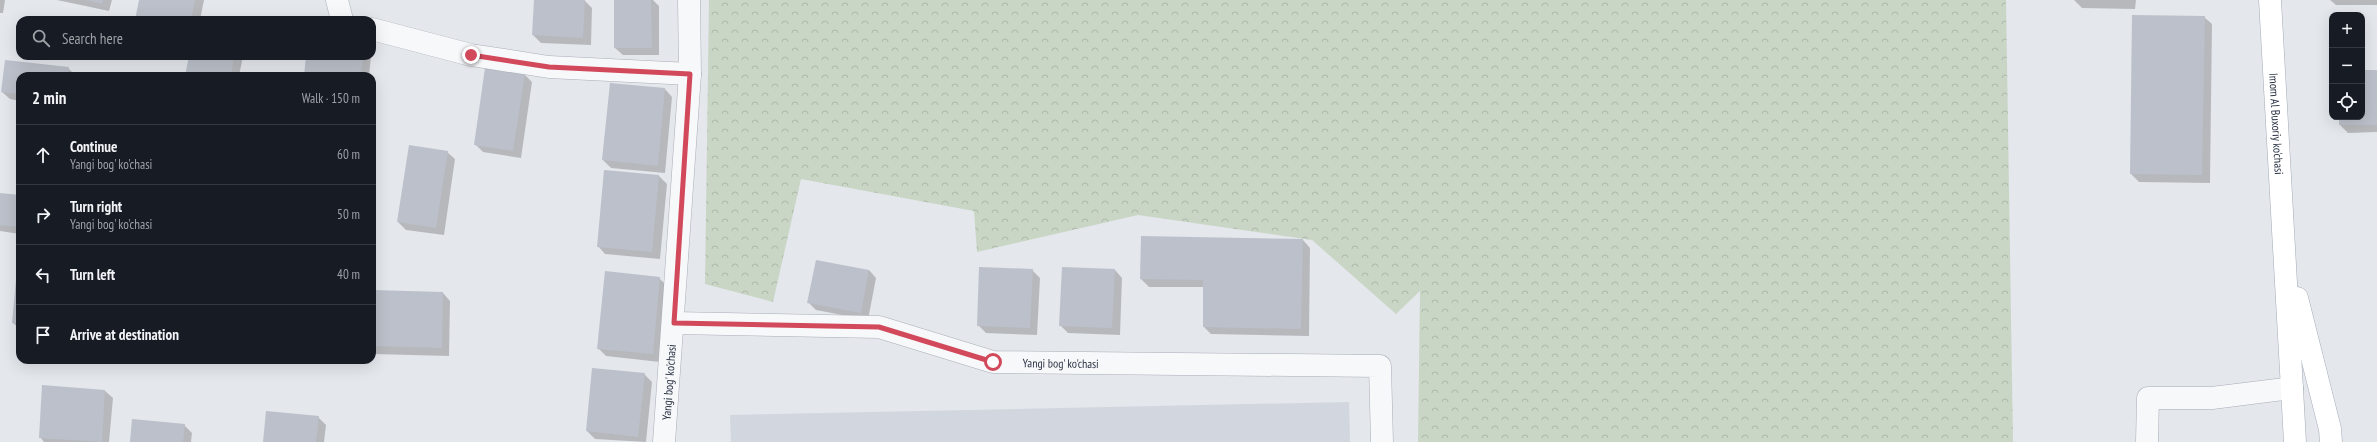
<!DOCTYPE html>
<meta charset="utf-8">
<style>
:root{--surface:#171b24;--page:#242831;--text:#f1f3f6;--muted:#9ea1a6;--line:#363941}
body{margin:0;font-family:"PT Sans Narrow",sans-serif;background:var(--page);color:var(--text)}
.controls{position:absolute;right:12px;top:12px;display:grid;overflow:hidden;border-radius:8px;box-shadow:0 4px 16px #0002}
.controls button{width:36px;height:36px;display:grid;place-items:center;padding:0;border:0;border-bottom:1px solid var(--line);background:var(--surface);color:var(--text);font:20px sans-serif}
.stop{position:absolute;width:12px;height:12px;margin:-9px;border:3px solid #d1495b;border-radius:50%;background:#fff}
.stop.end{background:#d1495b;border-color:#fff;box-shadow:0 1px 4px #0008}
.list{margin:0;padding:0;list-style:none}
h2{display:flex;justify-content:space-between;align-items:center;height:52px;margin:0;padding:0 16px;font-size:17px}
h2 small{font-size:13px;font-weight:400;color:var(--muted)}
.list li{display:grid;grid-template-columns:26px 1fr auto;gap:12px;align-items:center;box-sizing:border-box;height:60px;padding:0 16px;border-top:1px solid var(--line)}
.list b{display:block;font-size:15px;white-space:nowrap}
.list p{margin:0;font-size:13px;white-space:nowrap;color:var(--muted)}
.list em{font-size:13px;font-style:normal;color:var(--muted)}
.icon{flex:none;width:22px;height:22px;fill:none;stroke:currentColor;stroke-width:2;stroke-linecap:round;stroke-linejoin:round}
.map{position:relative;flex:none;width:2377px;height:442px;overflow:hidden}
.search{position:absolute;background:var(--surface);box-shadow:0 4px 16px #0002;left:16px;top:16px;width:360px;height:44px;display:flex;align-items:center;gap:10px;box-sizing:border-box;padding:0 14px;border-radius:12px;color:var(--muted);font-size:15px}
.panel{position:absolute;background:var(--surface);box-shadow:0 4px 16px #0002;left:16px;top:72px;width:360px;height:292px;border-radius:12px}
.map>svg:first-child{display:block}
</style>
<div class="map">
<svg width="2377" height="442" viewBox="0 0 2377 442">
<defs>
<pattern id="forest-crowns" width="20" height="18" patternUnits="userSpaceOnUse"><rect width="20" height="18" fill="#c9d6c5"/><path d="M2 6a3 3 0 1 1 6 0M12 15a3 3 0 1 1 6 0" fill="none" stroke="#adb8ab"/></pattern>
</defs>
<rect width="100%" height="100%" fill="#e4e7ec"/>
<!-- built -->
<path fill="#d2d6de" d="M1349,402l1,40h-619l-1,-27z"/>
<!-- forest -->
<path fill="url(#forest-crowns)" d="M709,0h1297l7,442h-595l2,-151 -24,23 -84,-74 -174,-25 -161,37 -3,-41 -173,-32 -28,123 -68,-18z"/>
<!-- shadow -->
<path fill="#0003" d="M0,0h5l-2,13h-3z
M57,0h55l-3,11z
M140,0h64l-4,20h-64z
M535,0h49l8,8 -1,37 -50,-2 -8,-8z
M615,0h38l6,6v49h-36l-8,-7z
M2074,0h62l-1,9 -53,-1z
M2330,0h47v5h-41z
M2204,17l8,7 -2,159 -71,-1 -8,-8z
M190,56h53l-4,20h-53z
M307,56h64l-2,20h-64z
M6,61l62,7 8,8h-56v25l-10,-2 -8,-7z
M2362,71h15v61l-29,1 -8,-8v-8h22z
M524,74l8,8 -11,76 -38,-6 -8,-8z
M665,89l7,8 -7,76 -54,-5 -8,-8z
M447,152l8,7 -11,76 -38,-5 -8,-8z
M605,171l54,5 8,8 -7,75 -55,-5 -7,-8z
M0,194l20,2v38l-20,-3z
M1303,240l7,8 -1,88 -98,-2 -7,-7v-40h-55l-8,-8z
M20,270v59l-7,-6z
M869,270l7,8 -8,42 -52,-10 -7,-7z
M1032,270l8,8 -3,57 -51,-2 -8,-8z
M1115,270l7,8 -2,57 -52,-2 -8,-8z
M659,278l8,8 -7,76 -54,-6 -8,-8z
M372,291l71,2 7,8 -1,55 -76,-2z
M593,369l51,5 8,8 -6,60 -51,-3 -8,-8z
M43,386l62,5 8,7 -4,44h-65l-4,-5z
M318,417l8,8 -2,17h-60z
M184,425l8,8 -1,9h-60z"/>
<!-- building -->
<path fill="#bbc0ca" d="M86,0h17l-1,4z
M139,0h56l-4,20h-56z
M534,0h51l-2,38 -51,-3z
M614,0h37l1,48h-38z
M2132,15l73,1 -3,159 -72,-1z
M189,56h45l-3,20h-46z
M306,56h57l-2,20h-57z
M5,60l64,7 -1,9h-48v18l-19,-2z
M485,68l40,5 -12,78 -39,-6z
M2362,70h15v55h-38v-8h23z
M610,83l55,5 -7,78 -56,-6z
M409,145l39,6 -12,77 -39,-6z
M604,170l55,5 -7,77 -55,-5z
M0,193l20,2v32l-20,-2z
M1141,236l162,3 -2,90 -98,-2v-47l-63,-1z
M816,260l53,10 -8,43 -54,-10z
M979,267l54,2 -3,59 -53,-2z
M1062,267l53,2 -3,59 -53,-2z
M17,269h3v55l-8,-1z
M605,271l55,6 -7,77 -56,-5z
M372,290l71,2 -1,56 -70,-2z
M592,368l53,5 -7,64 -52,-6z
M42,385l63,5 -3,52 -63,-4z
M266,411l53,5 -3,26h-53z
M132,419l53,5 -2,18h-53z"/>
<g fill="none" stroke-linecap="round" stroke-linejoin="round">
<!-- minor casing -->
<g stroke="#a9aeb7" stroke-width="23">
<g id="minor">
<path d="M337,0l5,20"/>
<path d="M372,29l99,26 78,12 141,7"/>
<path id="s1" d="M674,323l205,4 114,35 387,4 2,76"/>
<path id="s2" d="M664,442l26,-368 -1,-74"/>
<path d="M2147,442l1,-44h64l80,-10"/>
</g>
</g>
<!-- major casing -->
<g stroke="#a3abb8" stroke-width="23">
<g id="major">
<path id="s3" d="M2270,0l25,442"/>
<path d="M2297,298l33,131 1,13"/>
</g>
</g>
<!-- minor -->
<use href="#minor" stroke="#f7f8fa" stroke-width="22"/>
<!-- major -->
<use href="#major" stroke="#fff" stroke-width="22"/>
</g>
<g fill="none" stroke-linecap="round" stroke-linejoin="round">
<!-- route -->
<path stroke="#d1495b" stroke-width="5" d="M471,55l78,12 141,7 -16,249 205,4 114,35"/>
</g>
<g text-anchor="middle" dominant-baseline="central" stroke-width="4" stroke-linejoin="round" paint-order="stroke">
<!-- street labels -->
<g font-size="12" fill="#2b3445" stroke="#f4f6f9">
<text stroke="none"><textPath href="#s3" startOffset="124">Imom Al Buxoriy ko'chasi</textPath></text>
<text stroke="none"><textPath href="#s1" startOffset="392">Yangi bog' ko'chasi</textPath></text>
<text stroke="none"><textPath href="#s2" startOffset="60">Yangi bog' ko'chasi</textPath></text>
</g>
</g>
</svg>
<div class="controls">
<button>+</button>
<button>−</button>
<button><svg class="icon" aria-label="locate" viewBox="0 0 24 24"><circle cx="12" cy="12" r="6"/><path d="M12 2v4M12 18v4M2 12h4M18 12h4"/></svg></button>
</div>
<div class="stop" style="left:993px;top:362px"></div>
<div class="stop end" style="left:471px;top:55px"></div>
<div class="search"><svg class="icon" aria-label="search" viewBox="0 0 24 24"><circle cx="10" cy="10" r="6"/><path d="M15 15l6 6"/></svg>Search here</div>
<section class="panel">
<h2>2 min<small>Walk · 150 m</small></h2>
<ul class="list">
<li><svg class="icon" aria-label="ahead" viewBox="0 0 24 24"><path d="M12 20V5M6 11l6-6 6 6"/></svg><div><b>Continue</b><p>Yangi bog' ko'chasi</p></div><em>60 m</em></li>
<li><svg class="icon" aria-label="right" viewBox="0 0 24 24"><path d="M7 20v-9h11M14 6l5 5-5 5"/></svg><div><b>Turn right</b><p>Yangi bog' ko'chasi</p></div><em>50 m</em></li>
<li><svg class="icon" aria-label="left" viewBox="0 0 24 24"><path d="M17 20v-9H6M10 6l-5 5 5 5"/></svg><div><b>Turn left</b></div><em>40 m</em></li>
<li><svg class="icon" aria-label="arrive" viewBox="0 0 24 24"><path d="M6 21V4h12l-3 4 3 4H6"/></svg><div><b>Arrive at destination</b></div></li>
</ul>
</section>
</div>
